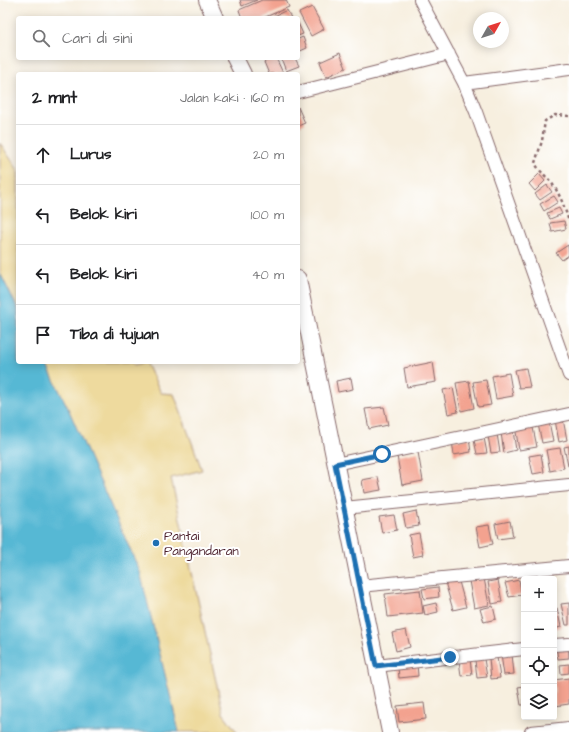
<!DOCTYPE html>
<html lang="id">
<meta charset="utf-8">
<style>
:root{--surface:#fff;--page:#f2f2f2;--text:#202124;--muted:#757577;--line:#e0e0e0}
body{margin:0;font-family:"Architects Daughter",sans-serif;background:var(--page);color:var(--text)}
.controls{position:absolute;right:12px;bottom:12px;display:grid;overflow:hidden;border-radius:4px;box-shadow:0 2px 10px #0003}
.controls button{width:36px;height:36px;display:grid;place-items:center;padding:0;border:0;border-bottom:1px solid var(--line);background:var(--surface);color:var(--text);font:20px sans-serif}
.compass{position:absolute;left:473px;top:12px;width:36px;height:36px;border-radius:50%;background:var(--surface);box-shadow:0 2px 10px #0003;rotate:51deg}
.stop{position:absolute;width:12px;height:12px;margin:-9px;border:3px solid #1f6fb2;border-radius:50%;background:#fff}
.stop.end{background:#1f6fb2;border-color:#fff;box-shadow:0 1px 4px #0008}
.list{margin:0;padding:0;list-style:none}
h2{display:flex;justify-content:space-between;align-items:center;height:52px;margin:0;padding:0 16px;font-size:17px}
h2 small{font-size:13px;font-weight:400;color:var(--muted)}
.list li{display:grid;grid-template-columns:26px 1fr auto;gap:12px;align-items:center;box-sizing:border-box;height:60px;padding:0 16px;border-top:1px solid var(--line)}
.list b{display:block;font-size:15px;white-space:nowrap}
.list em{font-size:13px;font-style:normal;color:var(--muted)}
.icon{flex:none;width:22px;height:22px;fill:none;stroke:currentColor;stroke-width:2;stroke-linecap:round;stroke-linejoin:round}
.map{position:relative;flex:none;width:569px;height:732px;overflow:hidden}
.search{position:absolute;background:var(--surface);box-shadow:0 2px 10px #0003;left:16px;top:16px;width:284px;height:44px;display:flex;align-items:center;gap:10px;box-sizing:border-box;padding:0 14px;border-radius:4px;color:var(--muted);font-size:15px}
.panel{position:absolute;background:var(--surface);box-shadow:0 2px 10px #0003;left:16px;top:72px;width:284px;height:292px;border-radius:4px}
.map>svg:first-child{display:block}
</style>
<div class="map">
<svg width="569" height="732" viewBox="0 0 569 732">
<rect width="100%" height="100%" fill="#fff"/>
<filter id="ink" filterUnits="userSpaceOnUse"><feTurbulence type="fractalNoise" baseFrequency=".025" numOctaves="2"/><feDisplacementMap in="SourceGraphic" scale="8" xChannelSelector="R" yChannelSelector="G"/><feConvolveMatrix kernelMatrix="1 2 1 2 8 2 1 2 1" color-interpolation-filters="sRGB"/></filter>
<filter id="wash" filterUnits="userSpaceOnUse"><feTurbulence type="fractalNoise" baseFrequency=".012" numOctaves="4" result="noise"/><feDisplacementMap in="SourceGraphic" scale="16" xChannelSelector="R" yChannelSelector="G"/><feGaussianBlur stdDeviation="0.9" result="paint"/><feColorMatrix in="noise" values="0 0 0 0 0 0 0 0 0 0 0 0 0 0 0 0 0 1.4 0 .05"/><feComposite in="paint" operator="in"/></filter>
<g filter="url(#wash)">
<rect width="100%" height="100%" fill="#f7efdf"/>
<!-- sand -->
<path fill="#eeda9e" stroke="#9c7c64" d="M0,143l18,27v139l-18,-36z
M45,362h87l2,3 12,-3 15,31 13,1 28,76 -31,8 52,235 14,19h-58l-39,-160 -73,-166z"/>
<!-- water -->
<path fill="#56b8d4" stroke="#506c80" d="M0,273l18,36v53h27l22,44 73,166 39,160h-179z"/>
<g id="blocks">
<!-- building -->
<path fill="#f3a28f" d="M240,0h17l-15,6z
M262,0h24l3,7 -26,11h-21l-3,-8z
M312,7l12,22 -13,7 -12,-23z
M287,10l4,8h-21z
M298,23l5,11 -5,2z
M303,37l4,11 -9,4v-13z
M340,53l6,15 -20,9 -6,-15z
M273,58h3l7,15 -14,1 -5,-12z
M281,58h14l4,8 -13,5z
M298,107l7,16 -7,3z
M539,174l6,7 -10,10 -6,-7z
M547,185l5,7 -12,8 -5,-6z
M554,196l4,6 -14,9 -4,-7z
M559,208l3,6 -12,5 -3,-6z
M564,221l2,8 -14,3 -2,-9z
M568,245l1,10 -7,5 -6,-7z
M433,362l3,20 -29,5 -3,-19z
M526,368l4,19 -11,1 -4,-18z
M509,373l4,23 -17,3 -4,-23z
M351,378l2,11 -15,3 -2,-11z
M486,380l5,25 -13,2 -5,-25z
M469,381l5,27 -13,3 -5,-28z
M453,388l5,24 -10,2 -5,-24z
M384,407l4,18 -19,4 -4,-20z
M563,419l4,21 -8,2 -4,-22z
M549,422l4,19 -11,2 -4,-19z
M532,423l5,24 -18,3 -4,-24z
M513,431l3,19 -12,3 -3,-20z
M497,434l3,18 -9,1 -3,-17z
M469,438l2,14 -17,3 -2,-14z
M484,438l3,15 -10,1 -3,-14z
M569,446v20h-1l-4,-19z
M560,448l4,20 -14,3 -4,-21z
M418,452l5,29 -21,4 -5,-29z
M541,454l3,18 -11,2 -4,-18z
M378,477l3,13 -17,3 -2,-13z
M416,511l3,15 -13,2 -3,-14z
M394,515l3,15 -15,3 -3,-16z
M510,521l3,16 -15,2 -3,-15z
M489,525l4,19 -13,3 -4,-20z
M419,533l4,22 -10,2 -4,-22z
M536,573l1,6h-12l-1,-4z
M458,578l8,29 -13,3 -8,-28z
M484,578l5,27 -15,3 -5,-27z
M498,580l4,22 -10,2 -4,-22z
M519,580l3,15 -13,2 -4,-14z
M438,587l1,10 -15,2 -2,-10z
M420,590l3,23 -35,4 -3,-23z
M436,603l2,9 -13,3 -2,-9z
M569,603v22h-3l-5,-21z
M493,606l3,13 -12,3 -4,-13z
M554,608h3l4,19 -7,2z
M406,630l4,17 -14,4 -4,-18z
M568,645l1,13 -11,1 -2,-13z
M512,654l2,20 -10,1 -3,-20z
M497,657l3,21 -9,1 -2,-21z
M470,659l2,16 -11,1 -2,-16z
M484,659l3,18 -10,1 -2,-18z
M417,664l1,12 -19,2 -1,-12z
M569,664v9l-8,1 -1,-9z
M569,678v26l-14,2 -1,-26z
M524,686v19h-3l-3,-18z
M424,703l2,16 -27,3 -2,-16z"/>
</g>
</g>
<g filter="url(#ink)">
<use href="#blocks" fill-opacity="0" stroke="#87686a" stroke-width="1"/>
<g fill="none" stroke-linecap="round" stroke-linejoin="round">
<!-- minor casing -->
<g stroke="#87686a" stroke-width="14">
<path id="minor" d="M420,0l44,83 12,29 93,263
M464,83l105,-14
M298,92l151,-38
M335,464l234,-50
M344,508l225,-23
M359,586l210,-20
M554,645l15,-1
M376,666l148,-17
M531,732l38,-4"/>
</g>
<!-- tertiary casing -->
<g stroke="#87686a" stroke-width="18">
<path id="tertiary" d="M207,0l8,18
M235,58l8,16
M298,279l92,453"/>
</g>
<!-- path -->
<path stroke="#87686a" stroke-width="2.5" stroke-dasharray="3 3" stroke-linecap="butt" d="M569,116l-14,-1 -10,6 -3,20 -7,22c4,8 10,12 16,19 9,12 14,26 18,40"/>
<!-- minor -->
<use href="#minor" stroke="#fff" stroke-width="12"/>
<!-- tertiary -->
<use href="#tertiary" stroke="#fff" stroke-width="16"/>
</g>
</g>
<g fill="none" stroke-linecap="round" stroke-linejoin="round" filter="url(#ink)">
<!-- route -->
<path stroke="#1f6fb2" stroke-width="5" d="M382,454l-47,10 41,202 74,-9"/>
</g>
<!-- markers -->
<circle fill="#1f6fb2" stroke="#fff" stroke-width="1.5" cx="156" cy="543" r="4"/>
<g text-anchor="middle" dominant-baseline="central" stroke-width="4" stroke-linejoin="round" paint-order="stroke">
<!-- poi labels -->
<g font-size="13" fill="#4a1f2b" stroke="#fff" text-anchor="start">
<text x="164" y="536">Pantai<tspan x="164" dy="15">Pangandaran</tspan></text>
</g>
</g>
</svg>
<div class="controls">
<button>+</button>
<button>−</button>
<button><svg class="icon" aria-label="locate" viewBox="0 0 24 24"><circle cx="12" cy="12" r="6"/><path d="M12 2v4M12 18v4M2 12h4M18 12h4"/></svg></button>
<button><svg class="icon" aria-label="layers" viewBox="0 0 24 24"><path d="M12 4l9 5-9 5-9-5zM3 14l9 5 9-5"/></svg></button>
</div>
<svg class="compass" viewBox="-18 -18 36 36"><path d="M0-13l5 13h-10z" fill="#e53935"/><path d="M0 13l5-13h-10z" fill="#757577"/></svg>
<div class="stop" style="left:382px;top:454px"></div>
<div class="stop end" style="left:450px;top:657px"></div>
<div class="search"><svg class="icon" aria-label="search" viewBox="0 0 24 24"><circle cx="10" cy="10" r="6"/><path d="M15 15l6 6"/></svg>Cari di sini</div>
<section class="panel">
<h2>2 mnt<small>Jalan kaki · 160 m</small></h2>
<ul class="list">
<li><svg class="icon" aria-label="ahead" viewBox="0 0 24 24"><path d="M12 20V5M6 11l6-6 6 6"/></svg><div><b>Lurus</b></div><em>20 m</em></li>
<li><svg class="icon" aria-label="left" viewBox="0 0 24 24"><path d="M17 20v-9H6M10 6l-5 5 5 5"/></svg><div><b>Belok kiri</b></div><em>100 m</em></li>
<li><svg class="icon" aria-label="left" viewBox="0 0 24 24"><path d="M17 20v-9H6M10 6l-5 5 5 5"/></svg><div><b>Belok kiri</b></div><em>40 m</em></li>
<li><svg class="icon" aria-label="arrive" viewBox="0 0 24 24"><path d="M6 21V4h12l-3 4 3 4H6"/></svg><div><b>Tiba di tujuan</b></div></li>
</ul>
</section>
</div>
